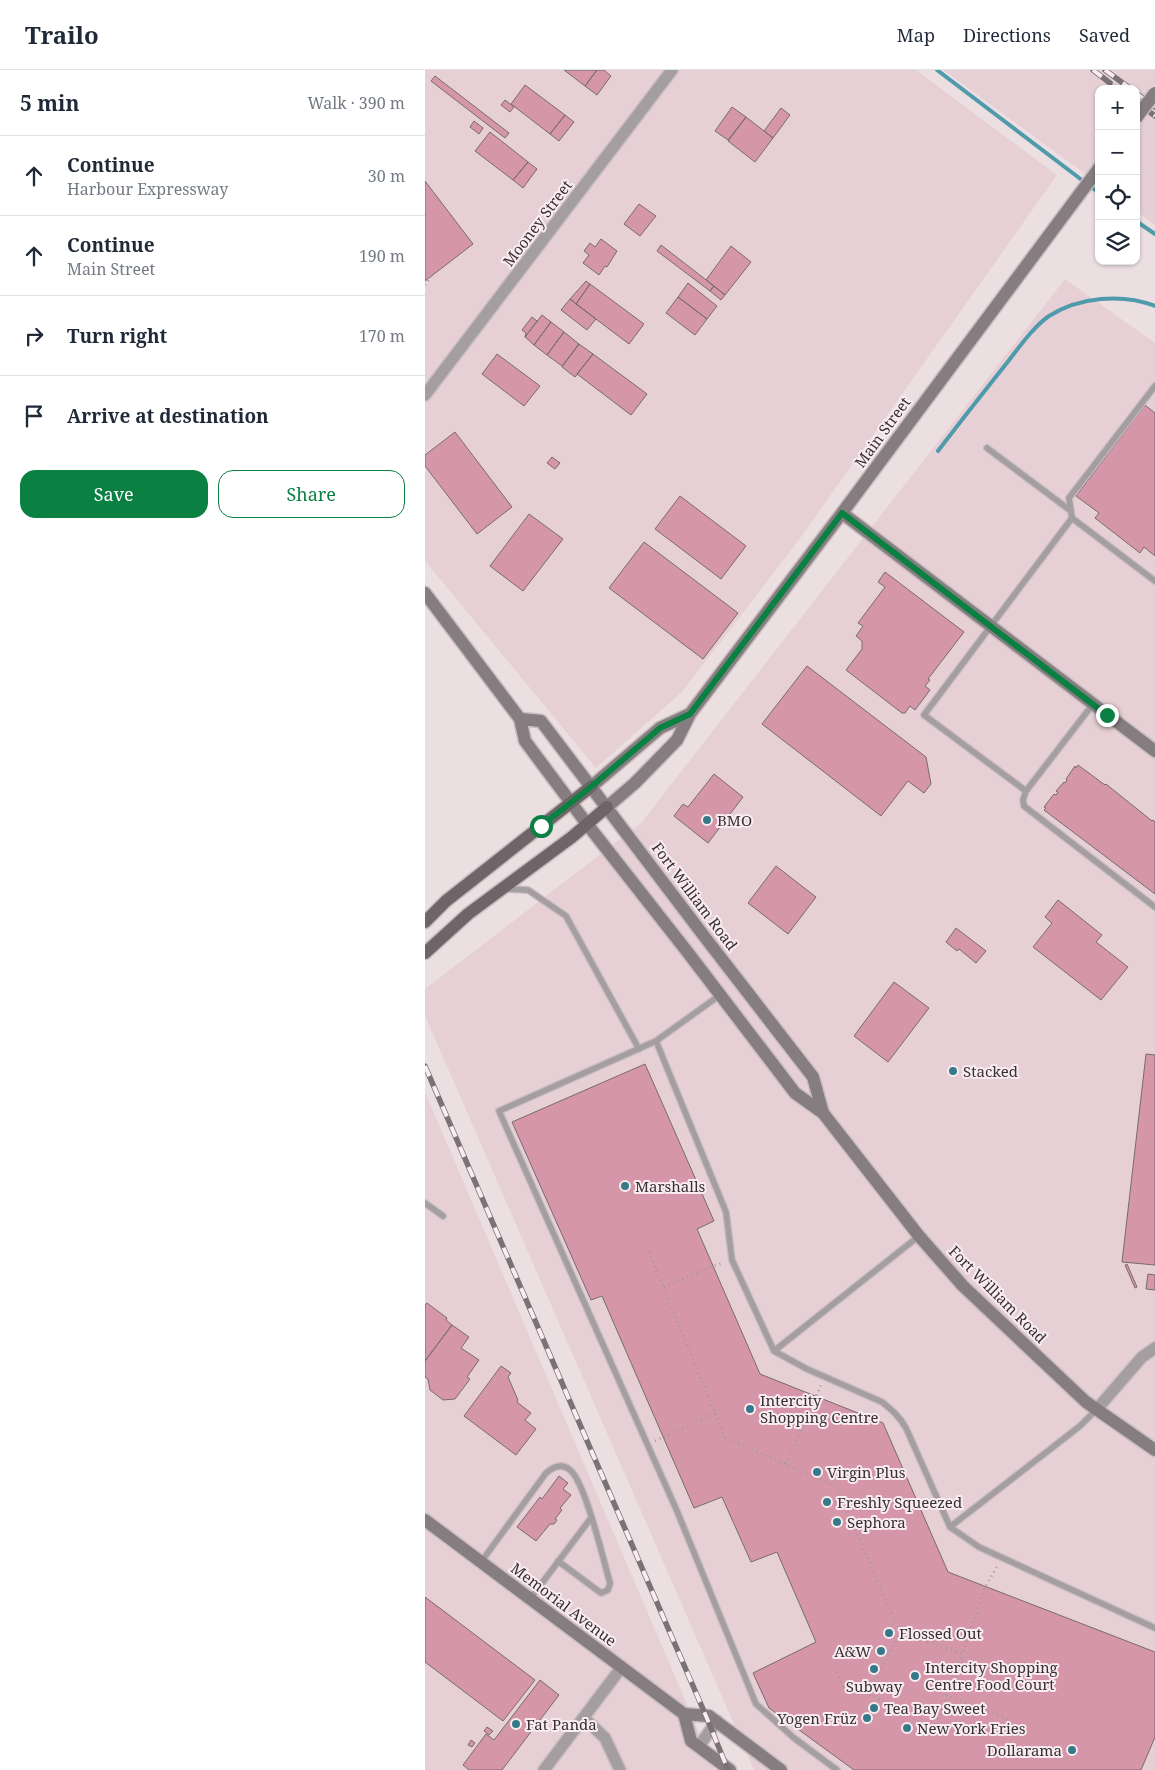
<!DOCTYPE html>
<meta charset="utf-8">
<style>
:root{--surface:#fff;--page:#f6f6f7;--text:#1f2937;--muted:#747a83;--line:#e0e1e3;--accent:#0b8043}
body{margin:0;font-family:"Noto Serif",serif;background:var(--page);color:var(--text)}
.controls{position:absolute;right:15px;top:15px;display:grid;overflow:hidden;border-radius:10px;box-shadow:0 1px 4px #0004}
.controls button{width:45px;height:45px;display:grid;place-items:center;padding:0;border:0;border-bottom:1px solid var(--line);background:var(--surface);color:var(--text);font:25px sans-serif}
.stop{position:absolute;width:15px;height:15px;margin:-11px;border:4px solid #0b8043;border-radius:50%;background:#fff}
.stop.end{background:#0b8043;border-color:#fff;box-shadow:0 1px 5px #0008}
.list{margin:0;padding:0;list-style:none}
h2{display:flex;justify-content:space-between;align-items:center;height:65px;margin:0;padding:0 20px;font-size:21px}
h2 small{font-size:16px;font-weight:400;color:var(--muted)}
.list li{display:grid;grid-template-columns:32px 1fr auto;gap:15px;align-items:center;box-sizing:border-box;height:80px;padding:0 20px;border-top:1px solid var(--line)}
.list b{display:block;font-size:19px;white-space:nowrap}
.list p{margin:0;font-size:16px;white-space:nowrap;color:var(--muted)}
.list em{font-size:16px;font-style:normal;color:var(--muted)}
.actions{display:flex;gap:10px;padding:15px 20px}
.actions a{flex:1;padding:11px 0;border:1px solid var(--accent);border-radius:15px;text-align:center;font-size:18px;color:var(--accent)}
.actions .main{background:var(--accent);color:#fff}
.icon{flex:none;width:28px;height:28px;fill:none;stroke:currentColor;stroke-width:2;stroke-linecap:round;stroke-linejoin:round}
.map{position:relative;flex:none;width:730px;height:1700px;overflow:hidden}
header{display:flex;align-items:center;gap:30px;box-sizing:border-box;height:70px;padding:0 25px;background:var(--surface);border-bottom:1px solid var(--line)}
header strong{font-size:24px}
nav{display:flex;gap:28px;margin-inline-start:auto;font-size:18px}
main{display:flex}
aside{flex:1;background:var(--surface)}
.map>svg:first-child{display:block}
</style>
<header>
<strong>Trailo</strong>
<nav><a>Map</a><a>Directions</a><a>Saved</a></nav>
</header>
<main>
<aside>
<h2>5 min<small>Walk · 390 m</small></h2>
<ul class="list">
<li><svg class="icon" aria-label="ahead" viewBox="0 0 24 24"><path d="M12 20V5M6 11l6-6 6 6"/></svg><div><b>Continue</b><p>Harbour Expressway</p></div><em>30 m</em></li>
<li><svg class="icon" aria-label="ahead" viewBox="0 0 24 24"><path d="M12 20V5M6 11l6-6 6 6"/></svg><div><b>Continue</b><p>Main Street</p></div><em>190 m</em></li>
<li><svg class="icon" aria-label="right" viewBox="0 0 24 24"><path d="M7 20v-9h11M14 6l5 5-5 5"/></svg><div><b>Turn right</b></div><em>170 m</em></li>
<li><svg class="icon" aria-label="arrive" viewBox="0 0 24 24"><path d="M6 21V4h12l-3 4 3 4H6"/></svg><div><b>Arrive at destination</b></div></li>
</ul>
<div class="actions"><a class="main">Save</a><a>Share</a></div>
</aside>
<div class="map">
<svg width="730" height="1700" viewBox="0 0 730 1700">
<rect width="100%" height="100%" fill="#ecdfe2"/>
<!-- built -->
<path fill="#e6d0d6" d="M0,0h491l141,105 -258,365 -117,152 -86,76 -171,-207z
M518,0h212v155l-19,-14v-122h-37v95z
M640,209l90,64v1427h-401l-329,-754v-27l216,-166z
M0,1022l290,678h-290z"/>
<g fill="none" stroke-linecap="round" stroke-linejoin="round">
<!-- stream -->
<path stroke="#4f9bac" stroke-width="4" d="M512,0l162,123
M711,151l19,13
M513,381c22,-29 45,-58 68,-87 12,-15 27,-37 43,-48 30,-19 73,-23 106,-10"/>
</g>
<!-- building -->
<path fill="#d596a9" stroke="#776b6e" d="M139,0h33l-12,16z
M172,0h7l7,6 -14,19 -12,-9z
M10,6l74,57 -4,5 -74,-57z
M100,15l40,30 -15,19 -39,-30z
M80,30l9,7 -4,5 -9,-7z
M307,37l14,10 -18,23 -13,-9z
M356,38l9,7 -17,23 -9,-7z
M140,45l9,7 -15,19 -9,-7z
M321,47l27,21 -18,24 -27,-21z
M49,51l9,7 -4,6 -9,-7z
M65,62l38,30 -15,18 -38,-29z
M103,92l9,7 -14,19 -10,-8z
M0,111l48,63 -48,37z
M214,134l17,12 -16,20 -16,-12z
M176,169l16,12 -10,16 -2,-1 -6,9 -16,-12 6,-8 -5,-4 6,-8 5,4z
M236,175l53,41 -4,5 -53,-40z
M306,176l20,16 -26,33 -19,-15z
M161,211l4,3 -14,20 -6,-5z
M263,213l29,23 -10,13 -29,-22z
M165,214l54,40 -15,20 -53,-40z
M289,216l11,9 -4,5 -11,-9z
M253,227l29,22 -12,16 -29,-22z
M145,229l26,20 -9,11 -26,-20z
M117,245l9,7 -17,23 -9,-8z
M107,247l5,4 -12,16 1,-4 -4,-3z
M126,252l13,10 -17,23 -13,-10z
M139,262l15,12 -17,22 -15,-11z
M154,274l14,10 -18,23 -13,-10z
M72,284l43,32 -16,20 -42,-32z
M168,284l54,40 -16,21 -54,-41z
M720,335l10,8v143l-11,-9 -4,6 -45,-35 4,-5 -23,-17z
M30,362l57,75 -35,27 -52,-68v-11z
M127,387l8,6 -5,6 -8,-6z
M255,426l66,50 -25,33 -66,-50z
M104,444l34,25 -40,52 -33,-25z
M219,472l94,71 -35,46 -94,-71z
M460,502l79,60 -36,47 2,1 -5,6 5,4 -15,20 -5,-4 -5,7h-3l-56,-43 16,-21v-8l-6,-5 7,-10 -5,-3 27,-36 -7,-5z
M382,596l119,91 5,27 -7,9 -16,-12 -27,35 -119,-92z
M653,695l27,20 1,-1 46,37 1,-1 2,2v72l-111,-84 2,-2 -2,-1 10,-13 2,1 2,-3 -2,-1 8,-9 1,1 2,-3 -1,-1 9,-13 1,2z
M289,704l29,23 -35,46 -34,-27 9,-12 5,3z
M351,796l40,31 -28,37 -40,-31z
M633,830l44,35 -6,7 32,25 -27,33 -68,-53 19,-24 -7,-6z
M531,858l30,23 -10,12 -17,-14 -2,2 -11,-9z
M469,912l35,26 -41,54 -34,-26z
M721,984l9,1v210l-33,-3z
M220,994l69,157 -17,8 63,145 123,49 65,149 207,80v85l-14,33h-287l-85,-62 -16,-35 63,-31 -39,-90 -26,10 -29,-65 -28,11 -92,-212 -11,4 -79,-178z
M702,1194l10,23 -2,1 -10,-23z
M723,1204l7,1v15l-9,-1z
M2,1233l20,15 -1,2 6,5 -27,36v-56z
M27,1255l17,12 -8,11 18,12 -12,17 3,2 -15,20 -12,1 -13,-10 -2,-11 -3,-2v-16z
M76,1296l10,7 -3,4 10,23 -1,2 14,11 -6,7 11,9 -20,26 -52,-39z
M134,1406l9,7 -5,6 8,6 -11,13 2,2 -7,9 2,1 -3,4h-4l-14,17 -19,-14 23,-30 2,2z
M0,1527l110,83 -32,41 -78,-59z
M115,1610l19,15 -57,75h-33l-6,-5 23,-31 8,6z
M62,1657l6,4 -4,4 -5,-4z
M46,1670l4,3 -3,4 -4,-2z"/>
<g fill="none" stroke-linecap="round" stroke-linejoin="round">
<!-- lane casing -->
<g stroke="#c8bcbf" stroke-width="8">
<path id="lane" d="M562,378l84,63
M647,448l-3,-20 86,-112
M668,634l-67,87 -3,9 1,6 131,101
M601,721l-102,-76 148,-197 83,63
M81,819l22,1 38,26 73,133
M295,925l-64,46 -157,70 178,400 79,193 38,34 43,32
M231,971l70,171 6,48 42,91 33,18 75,33c10,8 17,14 24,26l44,99 29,20 176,81
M0,1133l18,13
M349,1281l145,-115
M525,1457l130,-101 17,-17
M56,1492l65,-89c7,-6 16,-10 24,-3 15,11 34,92 40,113l-2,7 -7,3 -43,-32
M105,1529l61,-81"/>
</g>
<!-- street casing -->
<g stroke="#c8bcbf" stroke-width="14">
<path id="street" d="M0,325l247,-325
M672,1339l45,-52 13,-9
M159,1648l21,20 15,32
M274,1676l18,-25
M119,1700l77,-102"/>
</g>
<!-- secondary casing -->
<g stroke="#c8bcbf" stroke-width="15">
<path id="secondary" d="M417,443l313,238
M0,523l95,126 5,22 62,83 102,130 106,139 28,20 96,123 44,50 123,116 69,48
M95,649l21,2 166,219 106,137 10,36
M167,716l68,-58 30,-14
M182,737l28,-24 42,-43 13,-26 152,-201 257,-345
M0,1450l259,194 25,2 72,54
M259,1644l7,27 39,29"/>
</g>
<!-- primary casing -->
<g stroke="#c8bcbf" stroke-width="15">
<path id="primary" d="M0,852l21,-21 146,-115
M0,883l43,-39 104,-77 35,-30"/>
</g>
<!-- path -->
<path stroke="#a2999b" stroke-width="2.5" stroke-dasharray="1 4" stroke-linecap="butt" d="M0,215l10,-14
M224,1182l76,186 112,49 63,145 62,22 23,-67 13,-22
M239,1217l49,-21 11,-3
M230,1371l60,-28
M361,1394l36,-81
M475,1562l-31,62 65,36 28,-75
M412,1602l8,21 24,1
M521,1625l62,24"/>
<!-- lane -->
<use href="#lane" stroke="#a49ea0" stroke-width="5.5"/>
<!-- street -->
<use href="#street" stroke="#a49ea0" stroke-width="11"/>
<!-- secondary -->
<use href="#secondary" stroke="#857d7f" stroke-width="12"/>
<!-- primary -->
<use href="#primary" stroke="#6f6568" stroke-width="12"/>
<!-- rail casing -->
<g stroke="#7a7274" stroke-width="5.5">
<path id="rail" d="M668,0l17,13
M680,0l26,19
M711,23l19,14
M711,32l19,14
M0,996l281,650 22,54"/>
</g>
<!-- rail -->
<use href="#rail" stroke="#faecf0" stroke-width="4" stroke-dasharray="11" stroke-linecap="butt"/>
<!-- secondary-bridge casing -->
<g stroke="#c8bcbf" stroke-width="15" stroke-linecap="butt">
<path id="secondary-bridge" d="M711,48l19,-25"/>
</g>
<!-- secondary-bridge -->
<use href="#secondary-bridge" stroke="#857d7f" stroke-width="12"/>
</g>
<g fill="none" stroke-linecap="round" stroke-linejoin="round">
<!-- route -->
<path stroke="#0b8043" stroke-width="6" d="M116,756l51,-40 68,-58 30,-14 152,-201 265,202"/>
</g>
<!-- markers -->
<g fill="#367a89" stroke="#faecf0" stroke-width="2">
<circle cx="282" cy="750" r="5"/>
<circle cx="528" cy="1001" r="5"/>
<circle cx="200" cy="1116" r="5"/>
<circle cx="325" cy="1339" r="5"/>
<circle cx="392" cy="1402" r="5"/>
<circle cx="402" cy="1432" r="5"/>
<circle cx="412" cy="1452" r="5"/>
<circle cx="464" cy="1563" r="5"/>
<circle cx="456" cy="1581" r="5"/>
<circle cx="449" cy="1599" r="5"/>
<circle cx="490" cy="1606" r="5"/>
<circle cx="449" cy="1638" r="5"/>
<circle cx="442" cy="1648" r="5"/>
<circle cx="91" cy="1654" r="5"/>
<circle cx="482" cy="1658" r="5"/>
<circle cx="647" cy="1680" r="5"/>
</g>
<g text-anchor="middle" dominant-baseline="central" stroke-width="4" stroke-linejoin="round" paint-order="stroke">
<!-- street labels -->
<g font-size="15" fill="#363132" stroke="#faecf0">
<text transform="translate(112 153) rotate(-53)">Mooney Street</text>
<text transform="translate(457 362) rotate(-54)">Main Street</text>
<text transform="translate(270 826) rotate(53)">Fort William Road</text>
<text transform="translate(573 1224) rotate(45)">Fort William Road</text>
<text transform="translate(139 1534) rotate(37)">Memorial Avenue</text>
</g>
<!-- poi labels -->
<g font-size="15" fill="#363132" stroke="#faecf0" text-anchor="start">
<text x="292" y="750">BMO</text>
<text x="538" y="1001">Stacked</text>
<text x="210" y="1116">Marshalls</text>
<text x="335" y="1330">Intercity<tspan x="335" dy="17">Shopping Centre</tspan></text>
<text x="402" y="1402">Virgin Plus</text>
<text x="412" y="1432">Freshly Squeezed</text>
<text x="422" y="1452">Sephora</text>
<text x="474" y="1563">Flossed Out</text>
<text x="446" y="1581" text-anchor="end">A&amp;W</text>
<text x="500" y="1597">Intercity Shopping<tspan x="500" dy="17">Centre Food Court</tspan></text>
<text x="449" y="1616" text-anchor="middle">Subway</text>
<text x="459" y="1638">Tea Bay Sweet</text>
<text x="432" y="1648" text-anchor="end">Yogen Früz</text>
<text x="101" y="1654">Fat Panda</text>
<text x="492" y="1658">New York Fries</text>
<text x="637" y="1680" text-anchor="end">Dollarama</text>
</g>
</g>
</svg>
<div class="controls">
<button>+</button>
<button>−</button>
<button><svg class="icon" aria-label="locate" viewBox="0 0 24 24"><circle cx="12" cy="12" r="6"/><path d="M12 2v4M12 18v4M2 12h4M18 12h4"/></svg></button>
<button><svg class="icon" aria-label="layers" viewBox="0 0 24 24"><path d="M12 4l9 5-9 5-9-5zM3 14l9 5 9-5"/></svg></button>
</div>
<div class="stop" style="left:116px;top:756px"></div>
<div class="stop end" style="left:682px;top:645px"></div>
</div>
</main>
